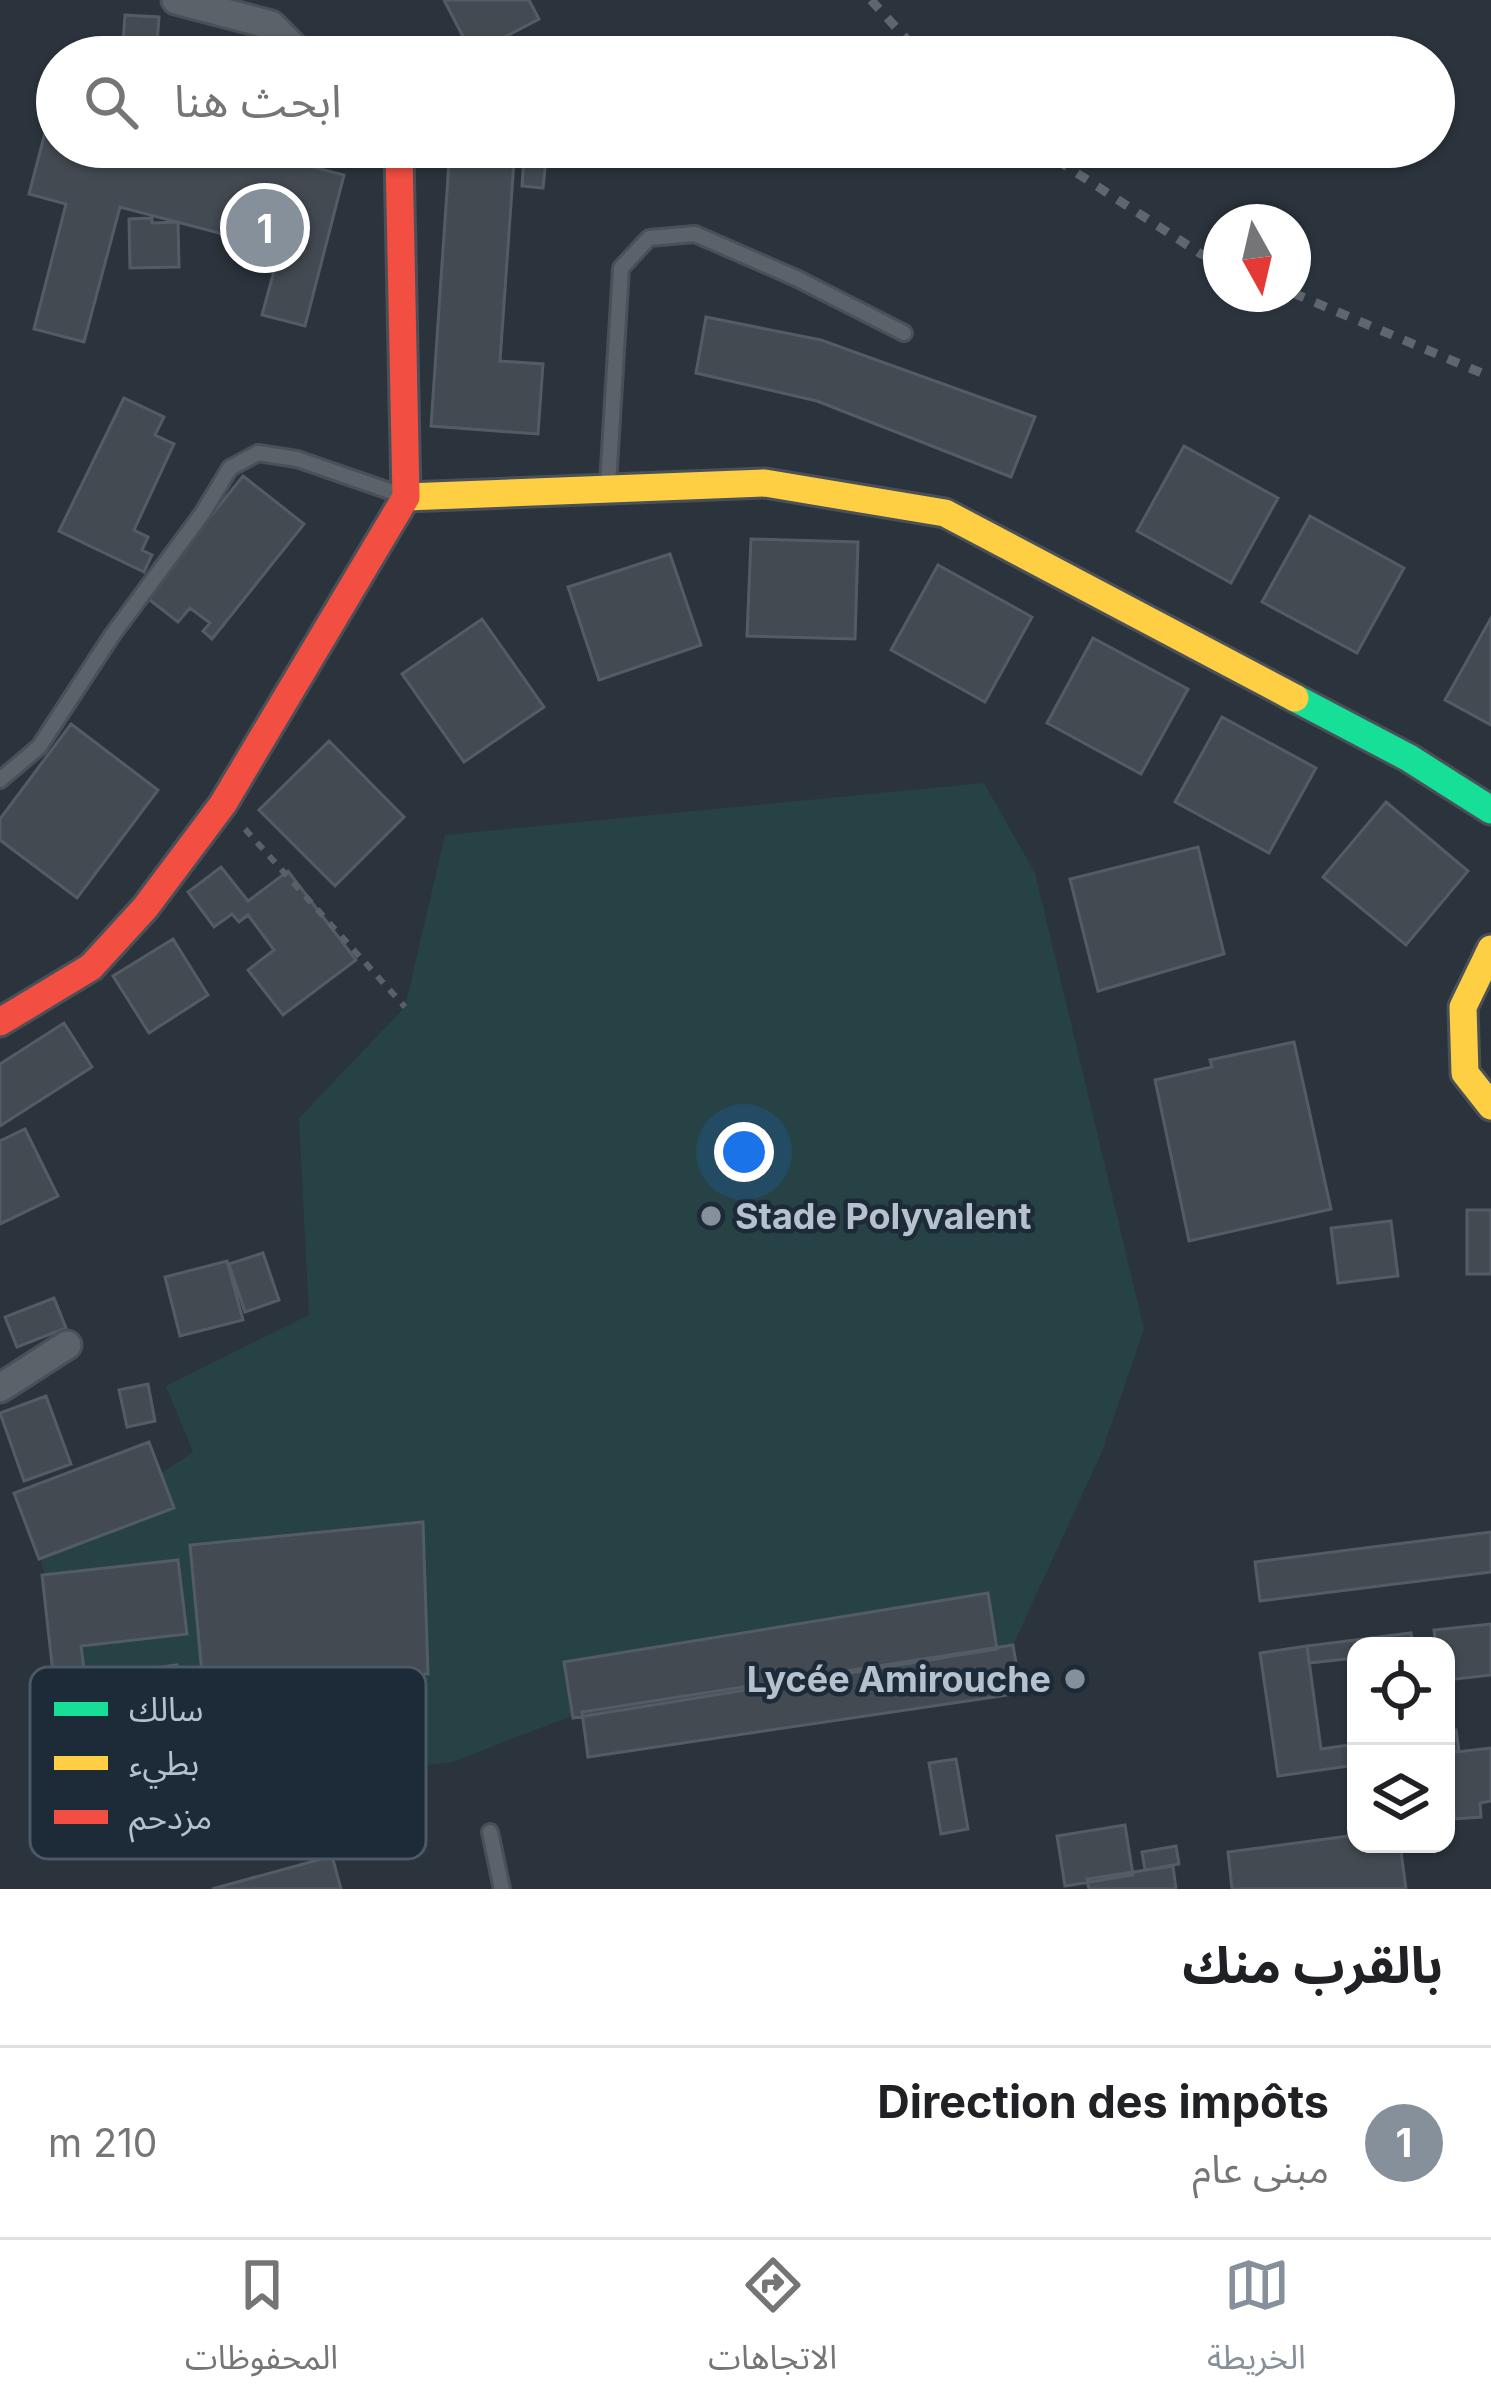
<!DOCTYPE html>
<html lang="ar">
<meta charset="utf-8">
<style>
:root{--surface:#fff;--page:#f2f2f2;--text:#202124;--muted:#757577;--line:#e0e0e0;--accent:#85909b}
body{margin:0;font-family:Inter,"Noto Sans Arabic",sans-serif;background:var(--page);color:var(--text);direction:rtl}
.controls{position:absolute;right:36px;bottom:36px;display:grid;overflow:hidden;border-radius:24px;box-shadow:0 3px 9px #0004}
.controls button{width:108px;height:108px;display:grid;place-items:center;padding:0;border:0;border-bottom:3px solid var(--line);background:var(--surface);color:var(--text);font:60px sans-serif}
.compass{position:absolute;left:1203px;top:204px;width:108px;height:108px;border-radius:50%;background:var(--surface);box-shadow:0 3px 9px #0004;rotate:172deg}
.you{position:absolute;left:744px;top:1152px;width:42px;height:42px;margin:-30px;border:9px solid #fff;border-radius:50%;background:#1a73e8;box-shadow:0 0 0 18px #1a73e833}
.badge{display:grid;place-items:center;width:78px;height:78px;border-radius:50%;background:var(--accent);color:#fff;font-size:39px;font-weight:700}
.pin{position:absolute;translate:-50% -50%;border:6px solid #fff;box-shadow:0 3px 12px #0006}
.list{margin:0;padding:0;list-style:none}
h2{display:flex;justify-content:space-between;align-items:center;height:156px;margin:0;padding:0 48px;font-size:51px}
h2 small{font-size:39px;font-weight:400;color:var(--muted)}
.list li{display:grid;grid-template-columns:78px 1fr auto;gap:36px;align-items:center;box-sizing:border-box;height:192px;padding:0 48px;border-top:3px solid var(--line)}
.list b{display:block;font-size:45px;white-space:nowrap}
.list p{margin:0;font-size:39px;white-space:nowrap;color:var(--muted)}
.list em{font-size:39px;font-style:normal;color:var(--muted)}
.icon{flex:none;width:66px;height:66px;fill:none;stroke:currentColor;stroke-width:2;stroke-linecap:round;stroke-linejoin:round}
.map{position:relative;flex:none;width:1491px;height:1889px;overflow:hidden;direction:ltr}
.search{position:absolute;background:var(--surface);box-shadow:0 3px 9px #0004;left:36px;right:36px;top:36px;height:132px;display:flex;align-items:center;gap:30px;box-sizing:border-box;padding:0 42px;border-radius:66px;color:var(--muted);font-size:45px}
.sheet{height:348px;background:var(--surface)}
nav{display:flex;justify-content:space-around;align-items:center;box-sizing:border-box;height:168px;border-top:3px solid var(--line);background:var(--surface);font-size:33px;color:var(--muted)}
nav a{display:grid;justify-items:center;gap:6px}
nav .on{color:var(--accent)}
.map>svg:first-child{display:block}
</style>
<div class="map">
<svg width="1491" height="1889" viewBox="0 0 1491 1889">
<rect width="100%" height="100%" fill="#2b343d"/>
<!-- green -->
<path fill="#274244" d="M984,783l51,90 109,456 -43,125 -88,191 -431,67 -130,50 -350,45 -62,-251 153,-104 -27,-66 143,-71 -10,-197 106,-111 40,-172z"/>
<!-- building -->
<path fill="#434a52" stroke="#535c64" stroke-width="3" d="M444,0h85l10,19 -67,35z
M125,15l34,2 -2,27 -34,-2z
M46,129l11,3v15h102l-2,6 36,9 4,-15h38l109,28 -39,151 -43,-11 18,-66 -160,-42 -36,135 -50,-13 32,-125 -37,-10z
M450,147h65l-15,214 43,3 -5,70 -107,-8z
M524,157l22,2 -3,29 -21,-2z
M152,218v5l26,-1 1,45 -49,1 -1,-49z
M706,317l115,23 214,77 -24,60 -194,-76 -121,-28z
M124,398l40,19 -9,18 19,9 -40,86 14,7 -6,13 10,5 -8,17 -85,-41z
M1184,446l94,52 -47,85 -94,-52z
M243,476l61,48 -92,115 -9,-8 7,-8 -20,-15 -12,14 -32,-25z
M1310,516l94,52 -47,85 -95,-51z
M751,539l107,3 -3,97 -108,-3z
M670,554l31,91 -102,35 -31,-93z
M938,565l94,52 -47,85 -94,-52z
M1491,618v107l-46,-25z
M482,619l62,88 -80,55 -62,-88z
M1093,638l95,51 -47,85 -94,-51z
M1222,717l94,51 -47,85 -94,-51z
M71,724l87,66 -81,108 -77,-58v-21z
M329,741l75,76 -69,69 -76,-76z
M1386,802l82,69 -62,74 -83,-68z
M1198,847l26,107 -126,37 -28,-112z
M221,867l27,34 40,-30 68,89 -73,55 -35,-45 26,-20 -26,-35 -9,7 -7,-8 -18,13 -26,-35z
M173,939l35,56 -59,38 -36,-57z
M64,1023l28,44 -92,59v-62z
M1294,1042l37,167 -142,32 -34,-161 57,-13 -2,-7z
M25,1129l33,67 -58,28v-83z
M1467,1210h24v64h-24z
M1391,1221l7,55 -60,7 -7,-55z
M263,1253l16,47 -34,12 -16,-48z
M227,1261l16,59 -63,16 -15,-59z
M54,1298l12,30 -49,19 -12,-30z
M148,1384l7,37 -28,6 -8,-37z
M46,1396l25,68 -47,17 -24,-68z
M149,1442l25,66 -135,51 -25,-66z
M423,1522l5,152 -224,21 -14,-150z
M1491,1532v40l-231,29 -5,-39z
M178,1560l9,74 -106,12 3,23 -31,4 -11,-98z
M988,1593l9,56 -424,69 -9,-56z
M1491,1624v51l-45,5v13v-47h-10l-2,-16z
M1411,1633l2,13h-57v12l-47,5 -2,-17z
M1013,1645l8,48 -433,64 -6,-45z
M1307,1646l14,103 35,-5v21l-78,11 -18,-123z
M177,1665l8,63 -115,15 -8,-63z
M1456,1730l3,21 -13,2v-21z
M1491,1748v53l-11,2 1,14 -26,2 -8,-66z
M956,1759l12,70 -27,5 -12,-71z
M1125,1825l8,50 -68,11 -8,-50z
M1356,1835v9h44l6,45h-174l-4,-37z
M1176,1846l3,18 -34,6 -3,-18z
M332,1856l9,33h-129z
M1173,1866l3,23h-87l-2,-10z"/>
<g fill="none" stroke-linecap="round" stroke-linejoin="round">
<!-- lane casing -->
<g stroke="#4a5057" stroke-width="20">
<path id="lane" d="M608,484l13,-216 28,-30 46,-4 101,44 108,55
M0,780l39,-33 74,-113 89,-120 28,-46 28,-15 39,6 104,36
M490,1832l12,57"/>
</g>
<!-- street casing -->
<g stroke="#4a5057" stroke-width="33">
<path id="street" d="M176,0l95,25 32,32
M0,1388l67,-43"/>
</g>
<!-- fast casing -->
<g stroke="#4a5057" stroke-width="33">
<path id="fast" d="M1295,698l114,60 82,52"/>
</g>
<!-- slow casing -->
<g stroke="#4a5057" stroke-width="33">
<path id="slow" d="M406,497l359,-14 180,30 350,185
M1491,949l-28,58 2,66 26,33"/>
</g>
<!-- jam casing -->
<g stroke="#4a5057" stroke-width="33">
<path id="jam" d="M0,1022l91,-55 54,-59 78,-104 183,-307 -7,-343 -7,-7"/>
</g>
<!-- path -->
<path stroke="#596167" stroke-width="6" stroke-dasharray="9 9" stroke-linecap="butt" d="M245,829l160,178"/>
<!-- lane -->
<use href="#lane" stroke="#5c626a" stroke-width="14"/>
<!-- street -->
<use href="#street" stroke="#5c626a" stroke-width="27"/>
<!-- fast -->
<use href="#fast" stroke="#16e098" stroke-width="27"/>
<!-- slow -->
<use href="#slow" stroke="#ffcf43" stroke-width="27"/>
<!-- jam -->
<use href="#jam" stroke="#f24e42" stroke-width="27"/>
<!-- rail -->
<path stroke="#60666e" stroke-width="9" stroke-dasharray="12 12" stroke-linecap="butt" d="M871,0l52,57
M1037,147l164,107 20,8
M1293,293l198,84"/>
</g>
<!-- markers -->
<g fill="#85909b" stroke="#1d2b39" stroke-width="4.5">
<circle cx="711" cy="1216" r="12"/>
<circle cx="1075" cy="1679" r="12"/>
</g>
<g text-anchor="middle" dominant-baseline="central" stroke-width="9" stroke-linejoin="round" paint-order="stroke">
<!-- poi labels -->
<g font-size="36" font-weight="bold" fill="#b6c1cd" stroke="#1d2b39" text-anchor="start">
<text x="735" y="1216">Stade Polyvalent</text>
<text x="1051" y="1679" text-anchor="end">Lycée Amirouche</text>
</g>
</g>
<!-- legend -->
<rect x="30" y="1667" width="396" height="192" rx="18" fill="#1d2b39" stroke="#4b5865" stroke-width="3"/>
<rect x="54" y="1702" width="54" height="14" fill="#16e098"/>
<rect x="54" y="1756" width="54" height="14" fill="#ffcf43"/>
<rect x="54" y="1810" width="54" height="14" fill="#f24e42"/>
<g font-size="33" fill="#b6c1cd">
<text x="129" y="1721">سالك</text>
<text x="129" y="1775">بطيء</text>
<text x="129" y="1829">مزدحم</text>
</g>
</svg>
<div class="controls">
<button><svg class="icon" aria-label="locate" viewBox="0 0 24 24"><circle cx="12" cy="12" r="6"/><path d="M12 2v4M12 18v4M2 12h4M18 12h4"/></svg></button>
<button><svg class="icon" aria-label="layers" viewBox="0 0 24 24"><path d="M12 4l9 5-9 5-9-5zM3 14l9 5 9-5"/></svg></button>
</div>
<svg class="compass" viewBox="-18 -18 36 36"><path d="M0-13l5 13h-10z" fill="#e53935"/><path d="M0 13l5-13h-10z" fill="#757577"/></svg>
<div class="you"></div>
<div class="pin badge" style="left:265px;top:228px">1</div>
<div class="search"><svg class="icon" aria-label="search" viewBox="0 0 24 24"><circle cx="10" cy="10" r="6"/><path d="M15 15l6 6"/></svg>ابحث هنا</div>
</div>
<section class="sheet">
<h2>بالقرب منك<small></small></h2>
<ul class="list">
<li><span class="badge">1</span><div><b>Direction des impôts</b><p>مبنى عام</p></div><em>210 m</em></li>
</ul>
</section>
<nav>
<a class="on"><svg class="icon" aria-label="map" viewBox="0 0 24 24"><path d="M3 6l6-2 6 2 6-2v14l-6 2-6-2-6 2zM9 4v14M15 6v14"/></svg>الخريطة</a>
<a><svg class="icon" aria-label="directions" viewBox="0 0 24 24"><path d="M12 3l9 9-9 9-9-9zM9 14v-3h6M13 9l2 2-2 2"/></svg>الاتجاهات</a>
<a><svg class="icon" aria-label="saved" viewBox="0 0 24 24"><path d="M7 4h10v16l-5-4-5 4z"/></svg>المحفوظات</a>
</nav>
